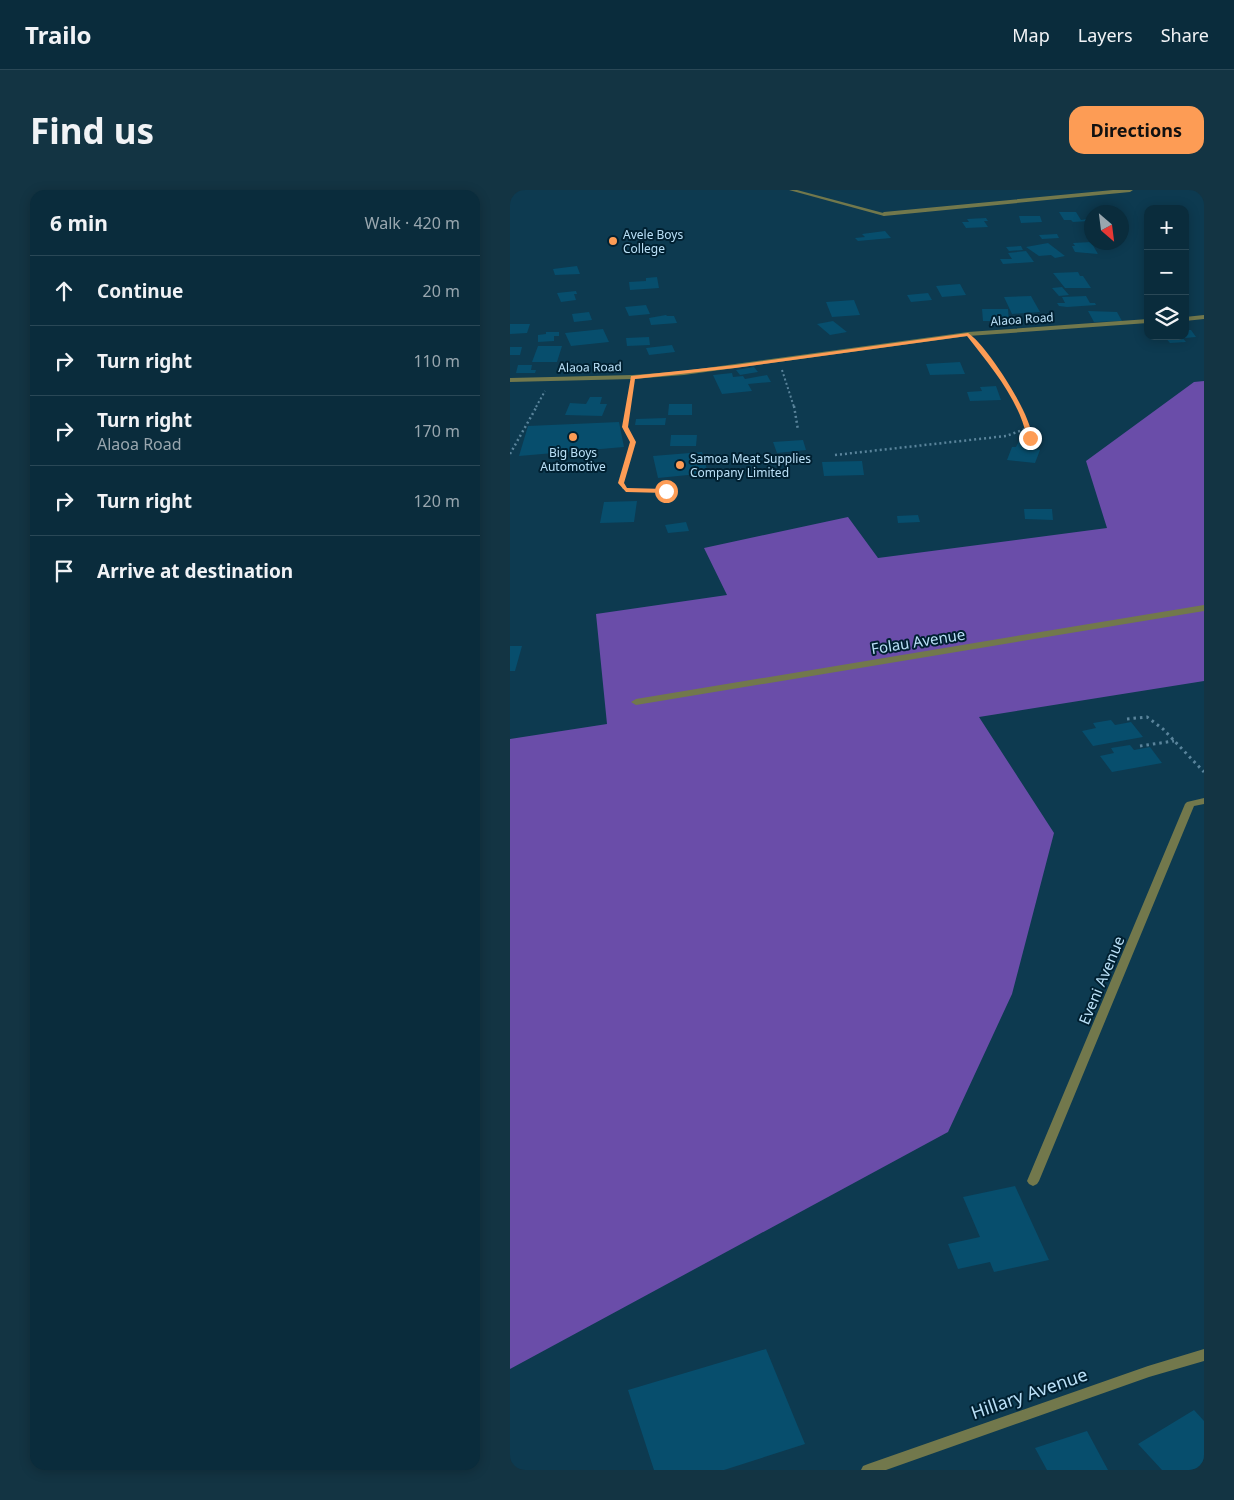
<!DOCTYPE html>
<meta charset="utf-8">
<style>
:root{--surface:#0a2c3c;--page:#133443;--text:#f1f3f6;--muted:#99a7af;--line:#2a4856;--accent:#fd9c55}
body{margin:0;font-family:"Noto Sans",sans-serif;background:var(--page);color:var(--text)}
.controls{position:absolute;right:15px;top:15px;display:grid;overflow:hidden;border-radius:10px;box-shadow:0 2px 12px #0003}
.controls button{width:45px;height:45px;display:grid;place-items:center;padding:0;border:0;border-bottom:1px solid var(--line);background:var(--surface);color:var(--text);font:25px sans-serif}
.compass{position:absolute;left:574px;top:15px;width:45px;height:45px;border-radius:50%;background:var(--surface);box-shadow:0 2px 12px #0003;rotate:152deg}
.stop{position:absolute;width:15px;height:15px;margin:-11px;border:4px solid #fd9c55;border-radius:50%;background:#fff}
.stop.end{background:#fd9c55;border-color:#fff;box-shadow:0 1px 5px #0008}
.list{margin:0;padding:0;list-style:none}
h2{display:flex;justify-content:space-between;align-items:center;height:65px;margin:0;padding:0 20px;font-size:21px}
h2 small{font-size:16px;font-weight:400;color:var(--muted)}
.list li{display:grid;grid-template-columns:32px 1fr auto;gap:15px;align-items:center;box-sizing:border-box;height:70px;padding:0 20px;border-top:1px solid var(--line)}
.list b{display:block;font-size:19px;white-space:nowrap}
.list p{margin:0;font-size:16px;white-space:nowrap;color:var(--muted)}
.list em{font-size:16px;font-style:normal;color:var(--muted)}
.icon{flex:none;width:28px;height:28px;fill:none;stroke:currentColor;stroke-width:2;stroke-linecap:round;stroke-linejoin:round}
.map{position:relative;flex:none;width:694px;height:1280px;overflow:hidden;border-radius:15px}
header{display:flex;align-items:center;gap:30px;box-sizing:border-box;height:70px;padding:0 25px;background:var(--surface);border-bottom:1px solid var(--line)}
header strong{font-size:24px}
nav{display:flex;gap:28px;margin-inline-start:auto;font-size:18px}
.intro{display:flex;align-items:center;justify-content:space-between;box-sizing:border-box;height:120px;padding:0 30px}
h1{margin:0;font-size:35px}
.button{padding:12px 22px;border-radius:15px;background:var(--accent);color:#111;font-size:18px;font-weight:700}
main{display:flex;gap:30px;padding:0 30px}
aside{flex:1;background:var(--surface);border-radius:15px;box-shadow:0 2px 12px #0003}
.map>svg:first-child{display:block}
</style>
<header>
<strong>Trailo</strong>
<nav><a>Map</a><a>Layers</a><a>Share</a></nav>
</header>
<div class="intro"><h1>Find us</h1><a class="button">Directions</a></div>
<main>
<aside>
<h2>6 min<small>Walk · 420 m</small></h2>
<ul class="list">
<li><svg class="icon" aria-label="ahead" viewBox="0 0 24 24"><path d="M12 20V5M6 11l6-6 6 6"/></svg><div><b>Continue</b></div><em>20 m</em></li>
<li><svg class="icon" aria-label="right" viewBox="0 0 24 24"><path d="M7 20v-9h11M14 6l5 5-5 5"/></svg><div><b>Turn right</b></div><em>110 m</em></li>
<li><svg class="icon" aria-label="right" viewBox="0 0 24 24"><path d="M7 20v-9h11M14 6l5 5-5 5"/></svg><div><b>Turn right</b><p>Alaoa Road</p></div><em>170 m</em></li>
<li><svg class="icon" aria-label="right" viewBox="0 0 24 24"><path d="M7 20v-9h11M14 6l5 5-5 5"/></svg><div><b>Turn right</b></div><em>120 m</em></li>
<li><svg class="icon" aria-label="arrive" viewBox="0 0 24 24"><path d="M6 21V4h12l-3 4 3 4H6"/></svg><div><b>Arrive at destination</b></div></li>
</ul>
</aside>
<div class="map">
<svg width="694" height="1280" viewBox="0 0 694 1280">
<rect width="100%" height="100%" fill="#0d3a50"/>
<!-- forest -->
<path fill="#6a4da9" d="M694,191v300l-225,36 75,116 -42,161 -64,138 -438,237v-630l97,-15 -11,-110 131,-19 -23,-47 144,-31 30,41 229,-30 -21,-67 108,-79z"/>
<!-- building -->
<path fill="#074e6d" d="M549,22h17l5,8 6,-1 2,2 -16,1 -2,-2h-7z
M509,26h21l2,6 -21,1z
M476,28l2,3h-4l4,6 -22,1 -4,-6h7l-2,-3z
M375,41l6,7 -33,3 -3,-3 10,-1 -3,-3z
M547,44l2,4 -17,1 -3,-4z
M581,52l7,12 -23,-2 -3,-6h3l-2,-3z
M538,53l17,13 -10,2 -4,-3 -12,1 -13,-9z
M511,56l2,4 -14,1 -3,-4z
M516,61l8,11 -31,2 -3,-5h12l-4,-6z
M67,76l3,8 -25,1 -2,-6z
M568,82l2,4h3l8,12h-26l-12,-15z
M147,87l2,11 -29,2 -1,-8 17,-1v-3z
M450,94l6,11 -24,2 -6,-11z
M552,97l7,8 -10,1 -7,-8z
M66,101l1,3h-3l2,6 -15,2 -4,-9z
M418,103l4,7 -21,2 -4,-7z
M521,106l9,16 -28,2 -8,-17z
M576,106l4,7h5l1,2 -29,2 -8,-1 -2,-3h8l-3,-6z
M344,110l6,15 -28,2 -6,-15z
M136,115l4,9 -21,2 -4,-9z
M472,119h26l1,12h-26z
M578,121l29,1 5,9 -28,1z
M79,122l3,8 -18,2 -2,-8z
M156,125l1,1h7l3,7 -26,2 -2,-7z
M323,131l14,11 -17,3 -13,-11z
M0,134h20l-3,9 -17,1z
M93,139l6,13 -38,4 -6,-13z
M675,140h6l5,7 -11,1z
M36,142h13v4h-5v5l-16,1v-7l8,-1z
M654,146h17l5,6 -16,1z
M139,147l1,8 -23,1 -1,-8z
M162,155l3,7 -26,3 -3,-7z
M28,156h24l-5,16h-25z
M0,157h12l-2,8h-10z
M450,172l5,12 -35,1 -4,-11z
M8,175h14l-1,5h5l-1,3h-19z
M244,177l4,5 -18,3 -4,-5z
M222,183l1,4 10,-1 2,3 22,-4 4,7 -23,2 4,7 -30,3 -9,-19z
M486,196l5,14 -31,1 -3,-9 15,-1 -2,-4z
M80,207h12l-2,7h7l-5,12 -37,-1 5,-12 16,1z
M159,214h23v11h-24z
M156,228l-1,7h-30l1,-6z
M109,232l5,25 -105,9 9,-30z
M161,245h26l-1,11h-26z
M293,250l3,10 -29,3 -4,-11z
M509,251l11,2 -2,5 12,2 -5,13 -28,-3 5,-13h4z
M192,262l6,21 -50,5 -5,-22z
M352,271l2,14 -40,1 -2,-14z
M127,311l-3,21 -34,1 4,-21z
M514,319h28l1,11 -28,-1z
M408,325l2,7 -22,1 -1,-7z
M176,332l3,9 -21,2 -3,-8z
M0,456h12l-7,25h-5z
M601,530l4,5 16,-3 12,15 -50,9 -11,-15 14,-3 -3,-5z
M620,555l4,5 16,-3 12,16 -50,9 -12,-16 14,-3 -3,-5z
M505,996l34,74 -55,12 -4,-10 -32,7 -10,-25 32,-7 -17,-40z
M256,1159l39,95 -81,26h-70l-26,-80z
M684,1220l10,11v49h-42l-24,-26z
M577,1241l21,39h-61l-12,-22z"/>
<g fill="none" stroke-linecap="round" stroke-linejoin="round">
<!-- path-far2 -->
<path stroke="#5a849b" stroke-width="2" stroke-dasharray="2 2.5" stroke-linecap="butt" d="M466,155l25,32 18,30
M272,180l12,37
M26,217l9,-16
M118,217l3,-19"/>
<!-- path-far1 -->
<path stroke="#5a849b" stroke-width="2.5" stroke-dasharray="2 3" stroke-linecap="butt" d="M118,216l-3,21 8,15 -12,41 4,7 41,1
M284,216l4,24
M509,216l11,32
M0,264l27,-48
M325,265l171,-19 22,-8"/>
<!-- path -->
<path stroke="#5a849b" stroke-width="3" stroke-dasharray="2.5 4" stroke-linecap="butt" d="M617,529l20,-2 16,12 41,43
M630,556l34,-5"/>
<!-- service -->
<path fill="#72784c" fill-rule="evenodd" d="M279,0h8l90,24 -3,2z"/>
<!-- minor -->
<path fill="#72784c" fill-rule="evenodd" d="M603,0h20l-3,2 -246,24 -3,-2 3,-2z
M694,125v4l-19,2v-4z
M638,129v4l-180,13 -284,39 -51,4 -123,3v-4l123,-3 51,-4 284,-39z
M694,415v6l-568,94 -5,-3 5,-3z
M694,608v6l-10,2 -155,375 -2,3 -4,2 -4,-2 -2,-3 158,-377 2,-2z
M694,1159v12l-55,16 -263,93h-25l2,-4 5,-2 280,-98z"/>
</g>
<!-- route -->
<path fill="#fd9c55" d="M458,143c19,12 66,85 64,106l-5,-1c-8,-39 -36,-71 -60,-102l-232,32 -100,11 -7,48 8,15 -12,41 3,5 39,1 3,2 -3,2 -40,-1 -8,-9 12,-41 -8,-15 9,-51 104,-11z"/>
<!-- markers -->
<g fill="#fd9c55" stroke="#002031" stroke-width="2">
<circle cx="103" cy="51" r="5"/>
<circle cx="63" cy="247" r="5"/>
<circle cx="170" cy="275" r="5"/>
</g>
<g text-anchor="middle" dominant-baseline="central" stroke-width="4" stroke-linejoin="round" paint-order="stroke">
<!-- far-poi labels -->
<g font-size="12" fill="#bae0f7" stroke="#002031" text-anchor="start">
<text x="113" y="44">Avele Boys<tspan x="113" dy="14">College</tspan></text>
<text x="63" y="262" text-anchor="middle">Big Boys<tspan x="63" dy="14">Automotive</tspan></text>
<text x="180" y="268">Samoa Meat Supplies<tspan x="180" dy="14">Company Limited</tspan></text>
</g>
<!-- far-street labels -->
<g font-size="12" fill="#bae0f7" stroke="#002031">
<text transform="translate(512 129) rotate(-4)">Alaoa Road</text>
<text transform="translate(80 177) rotate(-1)">Alaoa Road</text>
</g>
<!-- street labels -->
<g font-size="15" fill="#bae0f7" stroke="#002031">
<text transform="translate(408 451) rotate(-9)">Folau Avenue</text>
<text transform="translate(591 790) rotate(-67)">Eveni Avenue</text>
</g>
<!-- near-street labels -->
<g font-size="18" fill="#bae0f7" stroke="#002031">
<text transform="translate(519 1203) rotate(-19)">Hillary Avenue</text>
</g>
</g>
</svg>
<div class="controls">
<button>+</button>
<button>−</button>
<button><svg class="icon" aria-label="layers" viewBox="0 0 24 24"><path d="M12 4l9 5-9 5-9-5zM3 14l9 5 9-5"/></svg></button>
</div>
<svg class="compass" viewBox="-18 -18 36 36"><path d="M0-13l5 13h-10z" fill="#e53935"/><path d="M0 13l5-13h-10z" fill="#99a7af"/></svg>
<div class="stop" style="left:156px;top:301px"></div>
<div class="stop end" style="left:520px;top:248px"></div>
</div>
</main>
